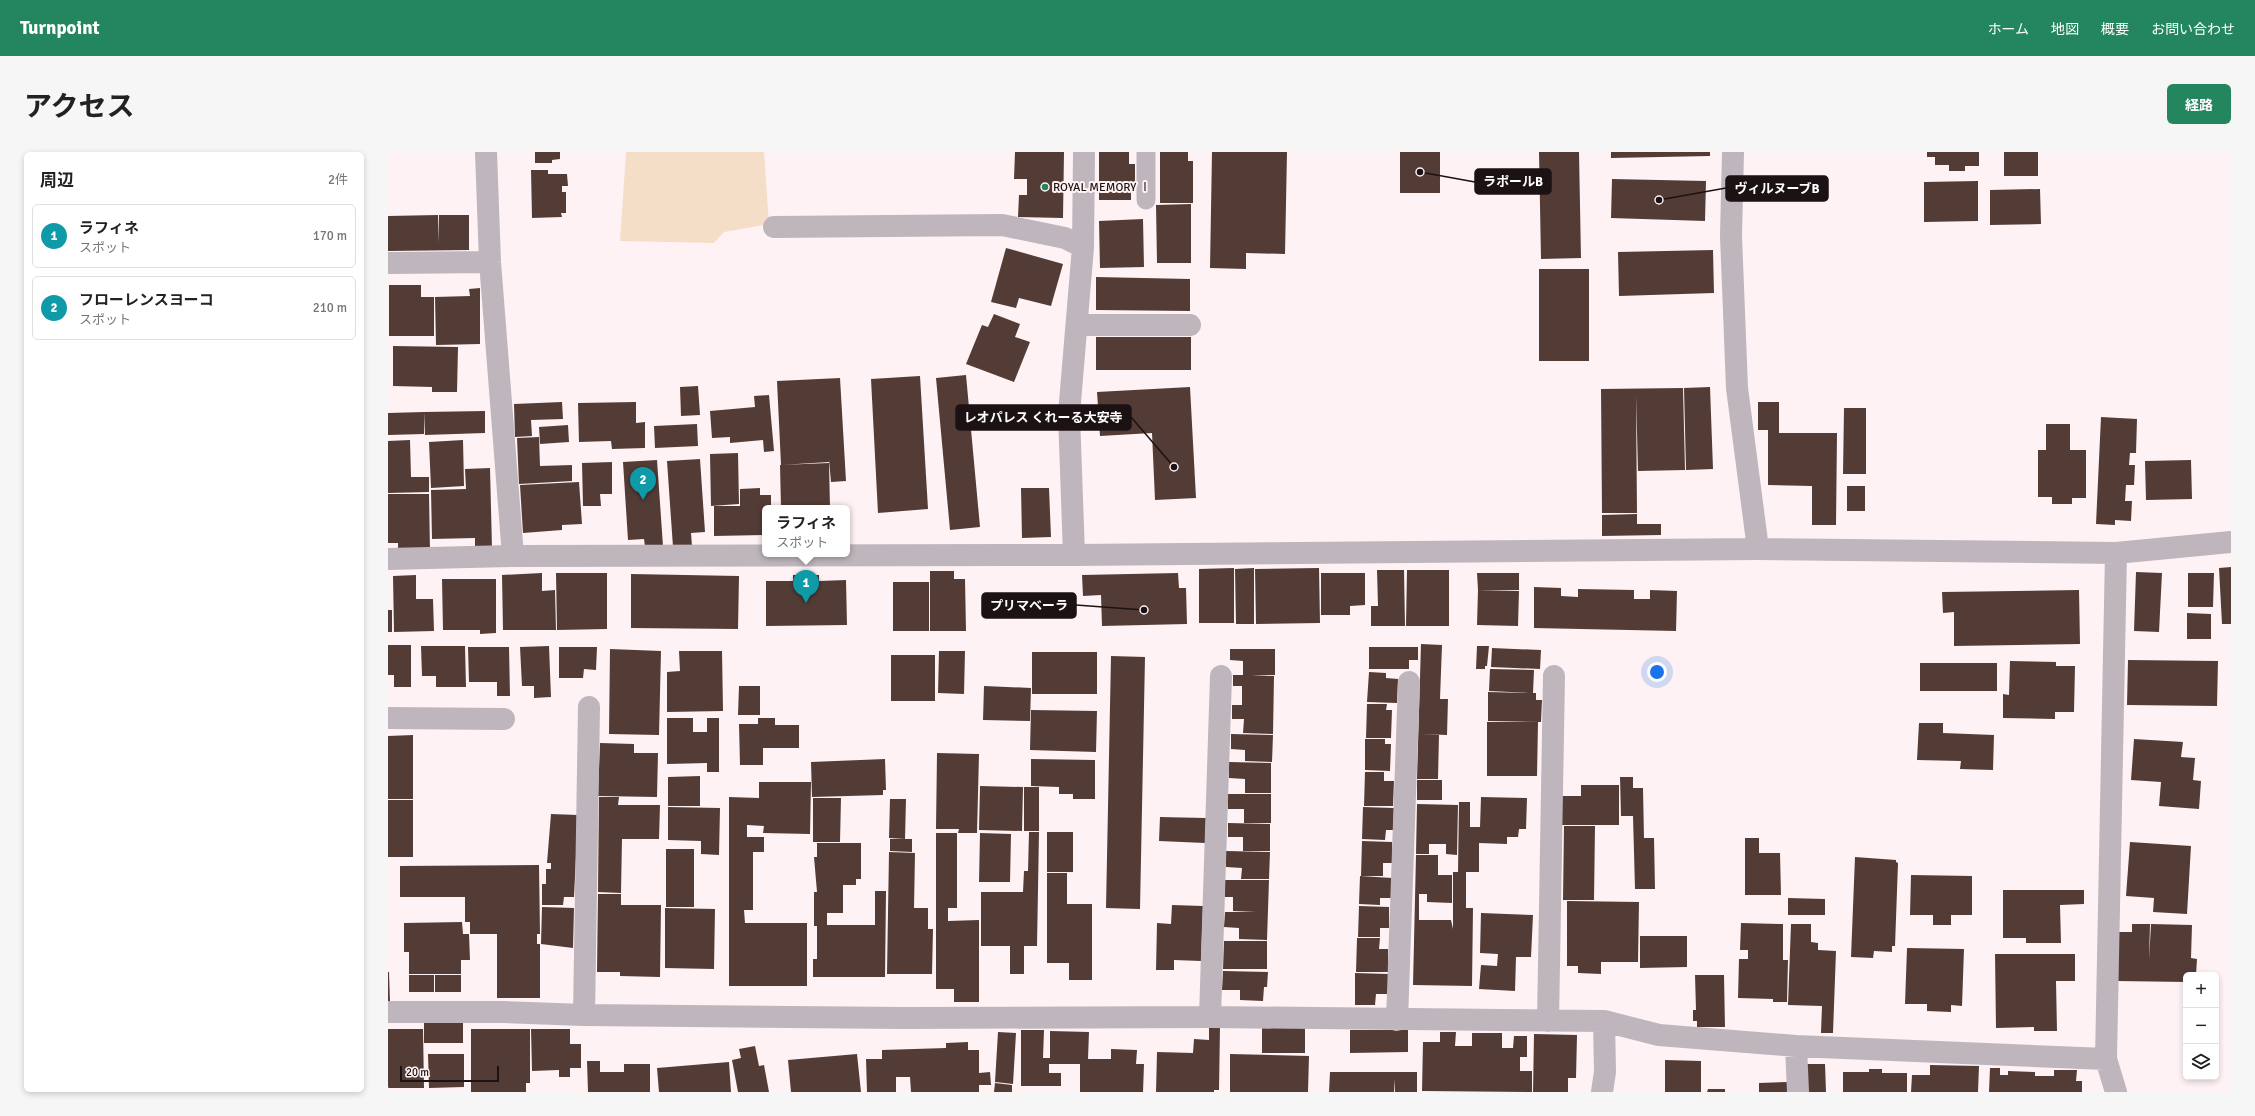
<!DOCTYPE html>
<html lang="ja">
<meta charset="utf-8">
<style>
:root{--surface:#fff;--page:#f6f6f6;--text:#222;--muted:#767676;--line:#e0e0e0;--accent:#23865f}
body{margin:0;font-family:Signika,"Noto Sans JP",sans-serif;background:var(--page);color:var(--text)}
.controls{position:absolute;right:12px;bottom:12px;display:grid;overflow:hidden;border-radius:6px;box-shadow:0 2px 6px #0003}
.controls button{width:36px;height:36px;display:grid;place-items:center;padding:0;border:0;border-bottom:1px solid var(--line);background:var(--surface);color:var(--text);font:20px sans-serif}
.scale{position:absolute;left:12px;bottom:10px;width:99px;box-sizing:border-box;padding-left:4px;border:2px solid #1c1214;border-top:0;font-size:11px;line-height:14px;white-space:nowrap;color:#1c1214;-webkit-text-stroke:3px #fef2f4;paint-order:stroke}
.you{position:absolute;left:1269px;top:520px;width:14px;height:14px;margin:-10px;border:3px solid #fff;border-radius:50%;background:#1a73e8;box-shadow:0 0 0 6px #1a73e833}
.badge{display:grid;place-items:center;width:26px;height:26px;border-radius:50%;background:var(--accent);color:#fff;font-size:13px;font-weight:700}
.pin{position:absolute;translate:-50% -33px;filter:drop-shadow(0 1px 2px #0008)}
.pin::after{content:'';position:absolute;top:21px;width:14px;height:12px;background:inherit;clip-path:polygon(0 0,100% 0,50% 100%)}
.popup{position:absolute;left:374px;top:353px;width:88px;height:52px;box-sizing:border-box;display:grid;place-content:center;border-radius:6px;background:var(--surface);filter:drop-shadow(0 1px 3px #0005);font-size:13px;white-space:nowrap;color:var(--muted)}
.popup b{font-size:15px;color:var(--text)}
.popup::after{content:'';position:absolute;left:50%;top:100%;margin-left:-8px;border:8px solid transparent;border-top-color:var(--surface)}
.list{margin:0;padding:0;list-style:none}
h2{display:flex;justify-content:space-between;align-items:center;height:52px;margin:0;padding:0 16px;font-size:17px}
h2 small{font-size:13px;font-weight:400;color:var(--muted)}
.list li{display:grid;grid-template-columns:26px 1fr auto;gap:12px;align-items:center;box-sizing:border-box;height:64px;margin:0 8px 8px;padding:0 8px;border:1px solid var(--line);border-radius:6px}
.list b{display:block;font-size:15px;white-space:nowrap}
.list p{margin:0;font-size:13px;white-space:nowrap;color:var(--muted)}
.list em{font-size:13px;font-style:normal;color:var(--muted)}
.icon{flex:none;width:22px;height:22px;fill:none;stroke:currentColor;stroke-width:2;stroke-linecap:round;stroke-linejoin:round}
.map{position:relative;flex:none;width:1843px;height:940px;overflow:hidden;border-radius:6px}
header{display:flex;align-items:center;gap:24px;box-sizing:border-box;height:56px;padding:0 20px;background:var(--accent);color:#fff}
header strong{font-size:19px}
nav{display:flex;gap:22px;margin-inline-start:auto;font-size:14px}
.intro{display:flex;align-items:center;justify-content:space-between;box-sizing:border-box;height:96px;padding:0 24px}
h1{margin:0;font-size:28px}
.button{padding:10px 18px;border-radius:6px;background:var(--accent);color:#fff;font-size:14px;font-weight:700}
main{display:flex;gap:24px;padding:0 24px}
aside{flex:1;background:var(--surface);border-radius:6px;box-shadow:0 2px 6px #0003}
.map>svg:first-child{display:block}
</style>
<header>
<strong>Turnpoint</strong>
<nav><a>ホーム</a><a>地図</a><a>概要</a><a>お問い合わせ</a></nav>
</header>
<div class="intro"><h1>アクセス</h1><a class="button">経路</a></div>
<main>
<aside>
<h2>周辺<small>2件</small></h2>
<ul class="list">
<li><span class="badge" style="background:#0f9aa8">1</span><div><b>ラフィネ</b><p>スポット</p></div><em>170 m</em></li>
<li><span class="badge" style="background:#0f9aa8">2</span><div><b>フローレンスヨーコ</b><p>スポット</p></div><em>210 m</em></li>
</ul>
</aside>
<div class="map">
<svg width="1843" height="940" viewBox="0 0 1843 940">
<rect width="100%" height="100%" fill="#fef2f4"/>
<!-- green -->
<path fill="#f5dec7" d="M238,0h138l5,72 -45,8 -10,11 -94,-2z"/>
<!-- building -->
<path fill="#543c36" d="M147,0h25v7l-8,1v3h-17z
M627,0h49l-1,66 -45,-1 1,-22h8v-16h-13z
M711,0h30v12h6v25h-4v11h-32z
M772,0h28v9h5v42h-33z
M824,0h75l-2,102 -39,-1v16l-36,-1z
M1012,0h40v41h-40z
M1151,0h40l2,106 -40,1z
M1223,0h99v4l-99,2z
M1539,0h52v14h-14v5h-16v-6h-14v-8h-8z
M1616,0h34v24h-34z
M143,18h17v4h19l1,12h-6v6h4v21h-5l1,4 -30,1z
M1224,27l94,2 -1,40 -94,-3z
M1590,29v40l-54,1v-40z
M1652,37l1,35 -51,1v-35z
M803,52v59h-34l-1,-58z
M50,63l1,28v-28h30v35l-81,1v-35z
M755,67l1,48 -44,1 -1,-47z
M618,96l57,16 -12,42 -32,-8 -3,10 -25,-6z
M1325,98l1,43 -95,3 -1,-44z
M1151,117h50v92h-50z
M708,125l94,2v32l-94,-1z
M1,133h32v12h13v39h-45z
M92,136v56l-44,1 -1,-48 35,-1 -1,-7z
M606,162l26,10 -5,13 15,5 -16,40 -48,-18 16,-39 6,2z
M708,185h95v33h-95z
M5,194l65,1 -1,45h-25v-5l-39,-1z
M578,223l14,152 -30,3 -14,-152z
M532,224l8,133 -50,4 -7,-134z
M452,226l6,103 -15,1 -2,-22v2l-48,3 -4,-84z
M310,234l2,29 -19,1 -1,-29z
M802,235l6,111 -41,2 -3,-67 -52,3 -3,-44z
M1322,235l3,82 -27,1 -2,-82z
M1295,236l2,82 -47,1 -2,-76 1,118h-35l-1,-124z
M381,243l5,56 -10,1 -1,-12 -33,3v-6l-18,1 -2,-27 45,-4 -1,-11z
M174,250l1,17 -32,1 1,16 -17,1 -1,-33z
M248,250v21l9,-1v26l-33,1 -1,-8 -32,1 -1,-39z
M1370,250h21v31h58l-1,92h-24v-39l-44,-1v-55h-10z
M1456,256h22v66h-23z
M97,259v22l-60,2 -1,-23z
M36,260v22l-36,1v-22z
M1713,265l36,2 -1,34h-6l-1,12h6l-1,20h-8l-1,16h7l-1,20 -16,-1v5l-19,-1z
M309,272l1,22 -43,2 -1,-22z
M1658,272h24v26h16v48h-14v6h-20v-7h-14v-47h8z
M180,273l1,17 -29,2 -1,-17z
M151,285l1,29 32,-1v16l-53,3 -2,-46z
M22,288l1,37h18v15l-41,1v-52z
M75,288l1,46 -33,2 -2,-46z
M350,301l1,51 -28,2 -1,-52z
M312,307l5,73 -14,1 1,13 -19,1 -6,-86z
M269,308l6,86 -18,1 -1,-8 -16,1 -5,-78z
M1803,308l1,39 -46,1 -1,-39z
M224,310v32h-12l1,12h-18l-1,-43z
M441,311l1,45h-49l-1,-43z
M102,316l2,81h-17v-11l-43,1 -1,-49 35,-1 -1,-20z
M191,330l3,42 -20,1v5l-39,3 -3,-48z
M1459,334h18v25h-18z
M372,336v7h11v13h-6v27l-51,1v-30h26v-17z
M633,336h28l2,49 -29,1z
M0,342h41l1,57 -32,1v-9h-10z
M1249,362v10h24v11l-59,1v-21z
M1843,415v57h-9l-3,-56z
M846,416v55h-35v-54z
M866,416v56h-18l-1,-55z
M931,416l1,55 -64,1 -1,-55z
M989,418h27l1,56h-34v-20h7z
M1019,418h42v56h-43z
M542,419h24v8h11l1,52h-36z
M1748,420l26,1 -3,59 -25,-1z
M154,421v18l13,-1 1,40h-53l-1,-55z
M168,421h51v56l-50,1z
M790,421l1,15h7l1,36 -85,2 -1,-31 -18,1 -1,-21z
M933,421h44v32l-15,1v9h-29z
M1089,421h42v17h-41z
M1800,421h26l-1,34h-25z
M243,422l108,2 -1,53 -107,-1z
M28,423v24h17l1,32 -40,1 -1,-56z
M405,423h26v6l27,-1 1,45 -81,1v-45h27z
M54,427h54v54l-16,1v-4h-37z
M505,430h36v49h-36z
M1146,435l27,1v8l17,1v-8l56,1v9h16v-9l27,1 -1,40 -142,-3z
M1090,438l41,1 -1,35 -41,-1z
M1691,438l1,54 -126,2v-34l-11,1 -1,-21z
M0,458h4v22h-4z
M1799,461l24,1v25h-24z
M1033,492l21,1 -2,54h8l-1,36 -27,-1 19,1 -1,44h-21z
M0,493h23v42h-17v-12h-6z
M33,494h44l1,41h-30v-11h-14z
M161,494l2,51 -17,1v-12h-12l-2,-39z
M1089,494h12l-2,20h-2v3h-9z
M80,495h41l1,49h-13v-14h-28z
M171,495h38l-1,23 -12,-1 -1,9h-24z
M981,495h49v13h-9v9h-40z
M1104,496l49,2 -1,19 -49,-2z
M222,497l51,2 -2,84 -50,-1z
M842,497h45v26h-24l23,1 -1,58 -30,-1 1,-14h-12v-14h33h-23v-19h-9v-11h10v-14l-13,-1z
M291,499h43l1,60 -56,1v-40l13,-1z
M551,499h26l-1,43 -26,-1z
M644,500h65v42h-65z
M503,503h44v46h-44z
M723,504l34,1 -5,252 -34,-1z
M1740,508l90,1 -1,45 -90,-1z
M1622,509l46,1v4h19l-1,46h-19v7l-52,-1v-24l6,1z
M1532,511h77v28h-77z
M1102,517l44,1 -1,23h3v7h6l-1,22 -53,-1v-29l41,1 -40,-2z
M981,520l17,1v5l12,1 -1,24 -30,-1z
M351,534h21v29h-22z
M596,534l47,2 -1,33 -47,-1z
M979,552h20l-1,6h6l-1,28h-25z
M643,558l66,1 -1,41 -66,-2z
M279,566h26v14h14v-14h12v54h-12v-9l-40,1z
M370,566h17v7h24v23h-36v17h-23l-1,-41h19z
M1099,570h51l-1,54h-50z
M1531,571h24v10l51,2 -1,35 -33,-1 1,-8 -44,-1z
M843,582l42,1 -1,27 -27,-1v-11l-14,-1z
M25,583v64h-25v-63z
M977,587h20v5h6l-1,27 -25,-1z
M1746,587l49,3 -2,15 14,1 -2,22 8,1 -2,28 -40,-3 2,-24 -30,-2z
M212,591l34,1v9h24l-1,44 -59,-1z
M549,601l42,1 -2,79h-19l1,-4h-23z
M497,607l1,31h-3v5l-71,2 -1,-35z
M643,607l64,1v39h-22v-5h-14v-7l-28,-1z
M841,610l42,1v30h-26v-14l-16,-1z
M977,620h19v9h10l-1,25h-29z
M312,624v30h-32v-29z
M1232,625h13v11h10l1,50h10l1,51h-20l-2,-73h-12z
M1029,628h25v20h-25z
M371,630h52l-1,52 -47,-1 1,-7 -17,-1v12h17v15h-11v58h-9l1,13h62v63h-78v-189l30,1z
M1193,633h38v40h-58l1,-29h19z
M592,634l43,1 -1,44 -43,-1z
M636,635h15v44h-15z
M839,642h44v29h-27v-14h-16z
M211,645h20l-1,8h42l-1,34h-37l-1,54 -23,-1z
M1093,645l46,1 -1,31h-7l-1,8h-11v7l-28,-1v29h-13v36h7l-1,78 -59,-1 3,-130h22v20h14v28l-25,-1v-8h-8v26h32l2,9v-57h5l1,-70h11v25h10z
M425,646h28l-1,44h-27z
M502,647h16l-1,40 -16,-1z
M0,648h25v57h-25z
M1029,652l41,1 -1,50 -11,-1v-10h-17v10h-13z
M280,655l52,1 -1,47 -18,-1v-13l-33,-1z
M975,655l31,1 -1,22h-7l-1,10 -23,-1z
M163,662l27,1 -4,82h-10l-1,8h-21v-21h4v-15h5v-6h-4z
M772,665l46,1 -1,25 -46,-2z
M840,671l42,1v27h-27v-14h-15z
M1176,674h31l-1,74h-31z
M641,680h10l-2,114h-13v28h-14v-28h-29v-54h42l1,-21h4z
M659,680h26v40h-26z
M548,681h21v75h-9v13l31,-1v82h-25v-13h-18z
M592,681l31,1 -1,48h-31z
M1357,686h14v15h21l1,42h-36z
M502,687h22v13l-22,-1z
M974,689l30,1v21h-9v13h-22z
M1742,690l61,4 -4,68 -34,-2 1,-14 -28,-2z
M429,691h44v36h-5v6h-13v28h-16v12h48v-34h11l-1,86h-72v-18h4v-33h-3v-34h3l-3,-35h3z
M278,697h28v58h-28z
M838,699l44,1 -1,27h-28l1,-11 -16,-1z
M501,700l26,1 -1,55h14v21h5l-1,45h-45z
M1467,705l41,3v2l2,1 -3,83h-3v6l-18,-1 -1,7 -22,-1z
M151,713l1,69h-3v10h3v54h-43v-64h-27v-12h-5v-25h-65v-31z
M659,721h20v31h25v76h-23v-17h-22z
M1523,723l61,1v39h-21v10h-18v-10h-23z
M972,724l32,2 -1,20h-11v7l-21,-1z
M837,728h44l-2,60 -28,-1v-11l-15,-1 1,-15h31l-23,-1v-14h-8z
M1615,738h81v14l-24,1 1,38h-35v-5h-23z
M210,742h23v11h40l-1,72 -40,-1v-4h-23z
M1400,746l37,1v16h-37z
M1179,749l72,1 -1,60h-37v12l-23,-1v-7h-11z
M784,753l31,1 -2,55 -27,-1v10h-18l1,-47 14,1z
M971,754l30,1v21h-9v9h-22z
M154,755l32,1 -1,40 -32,-4z
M277,756l50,1 -1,60 -49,-1z
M1093,761l52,2 -2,42h-15l-1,34 -36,-2 2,-24 16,1 1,-12 -18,-1z
M74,770l1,12h6l1,26h-9v14h-52v-22h-5v-29z
M1353,771l42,1v36h5l-1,42h-14v-3l-35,-1 1,-39h9v-9h-8z
M1403,772h20v18l7,1v7l18,1 -3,82h-12l1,-27 -34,-1z
M1744,772h18l-1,36 2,-36 41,1 -1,33 6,1 -1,16h-10v7l-70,-1v-49h16z
M1252,784h47v31l-47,1z
M969,786h23l-1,11h9v23h-32z
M836,789h43v28h-44z
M1519,796l57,1 -2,57 -11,-1v7l-24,-1v-7h-22z
M1607,802h80v27h-19l1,50h-23v-4l-38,1z
M835,819l45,1 -1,15h-3l-1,14 -23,-1v-10h-18z
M0,820h1l1,30h-2z
M967,821l33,1v20h-12l-1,11h-20z
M21,823h25v17h-25z
M47,823h26v17h-26z
M1307,823h29l1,52h-28v-6h-4v-11h3z
M36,868h39v23h-39z
M821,875h11l-1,63h-5v2h-58l1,-40 36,1 1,-14 15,1z
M874,875h43v26h-43z
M0,877h35l1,59h-36z
M83,877h59v54h-4v9h-55z
M143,877h39v15h11v24h-11v9h-11v-7l-27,1z
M633,878h23l-1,28h7v-27l39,1 -1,27h23v-10l26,1 -1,14h8l-1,28h-63v-28h-31v9h12v13h-40z
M962,878h58v22l-58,1z
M610,880l18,1 -3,51 -18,-2z
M1052,880h16l-1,14h17v-13h30v15h11l1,-12h13v21h-7v14h12v21l-110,-1 1,-49h17z
M1146,882l43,1 -1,43h-8v14h-35z
M580,890v8h11v23l11,-1 1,13h-12v7h-68l-1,-15h-14v15h-29l-1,-33h16v-9l64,-2v-5z
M367,894l4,20 5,-1 5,27h-31l-6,-32 9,-2 -2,-9z
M40,902h36v33l-35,1z
M469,902l4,38h-70l-3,-32z
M842,902l79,2 -1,36h-78z
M1277,908l36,1v31h-36z
M199,909h13v11h24v-8h26v28h-62z
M341,910l2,30h-72l-2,-24z
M1417,912h20l1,28h-21z
M1542,913l49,1 -1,26h-67l1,-17h18z
M1602,916h10v7h8v-4l27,1v4h19v-6h23l-1,11h6v11h-93z
M1481,917h13v4h25v19h-64v-20h26z
M942,920h87v20h-22l-1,-13v13h-65z
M1400,930l1,10h-30v-9z
M607,931l17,2v7h-18z
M1320,937h17v3h-18z"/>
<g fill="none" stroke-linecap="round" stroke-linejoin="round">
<!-- service -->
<path stroke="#bfb5bd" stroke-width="19" d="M758,48v-48"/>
<!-- minor -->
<path stroke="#bfb5bd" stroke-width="22" d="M98,0l4,110 23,294
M1345,0l-2,84 6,152 21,161
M386,75l228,-2 63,13 18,9
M0,111l102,-1
M689,173h113
M1728,401l-10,506 10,33
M686,403l-5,-141 14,-167 1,-95
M0,407l125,-3 561,-1 684,-6 358,4 115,-11
M0,566l116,1
M0,860h116l80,3 319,3 307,-1 394,4 55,14 137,11 310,13
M196,863l5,-308
M822,865l11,-341
M1009,868l12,-338
M1160,869l6,-345
M1408,894l2,46
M1214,940l3,-20 -1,-51"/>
</g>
<!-- markers -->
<circle fill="#23865f" stroke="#fef2f4" stroke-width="1.5" cx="657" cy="35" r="4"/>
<g text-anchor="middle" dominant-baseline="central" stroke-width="4" stroke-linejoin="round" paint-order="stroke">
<!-- poi labels -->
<g font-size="12" fill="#1c1214" stroke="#fef2f4" text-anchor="start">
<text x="665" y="35">ROYAL MEMORY Ⅰ</text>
</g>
</g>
<!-- callouts -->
<path fill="none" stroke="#1c1214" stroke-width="1.5" d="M1032 20L1087 30M1271 48L1338 36M786 315L743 265M756 458L688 453"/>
<g fill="#1c1214" stroke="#fef2f4" stroke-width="1.5">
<circle cx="1032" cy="20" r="4"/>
<circle cx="1271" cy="48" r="4"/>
<circle cx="786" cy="315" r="4"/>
<circle cx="756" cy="458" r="4"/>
</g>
<g fill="#1c1214" stroke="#1c1214" stroke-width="1.5">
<rect x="1087" y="17" width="76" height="25" rx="4"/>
<rect x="1338" y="24" width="102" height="25" rx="4"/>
<rect x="568" y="253" width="175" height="25" rx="4"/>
<rect x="594" y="441" width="94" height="25" rx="4"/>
</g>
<g font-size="13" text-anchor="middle" font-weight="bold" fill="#fff">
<text x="1125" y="34">ラポールB</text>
<text x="1389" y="41">ヴィルヌーブB</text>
<text x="655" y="270">レオパレス くれーる大安寺</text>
<text x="641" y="458">プリマベーラ</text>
</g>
</svg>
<div class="controls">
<button>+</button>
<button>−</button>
<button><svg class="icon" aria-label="layers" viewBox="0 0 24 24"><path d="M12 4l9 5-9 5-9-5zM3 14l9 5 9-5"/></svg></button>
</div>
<div class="scale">20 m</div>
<div class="you"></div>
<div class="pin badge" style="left:418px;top:451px;background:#0f9aa8">1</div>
<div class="popup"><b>ラフィネ</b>スポット</div>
<div class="pin badge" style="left:255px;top:348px;background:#0f9aa8">2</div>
</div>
</main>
